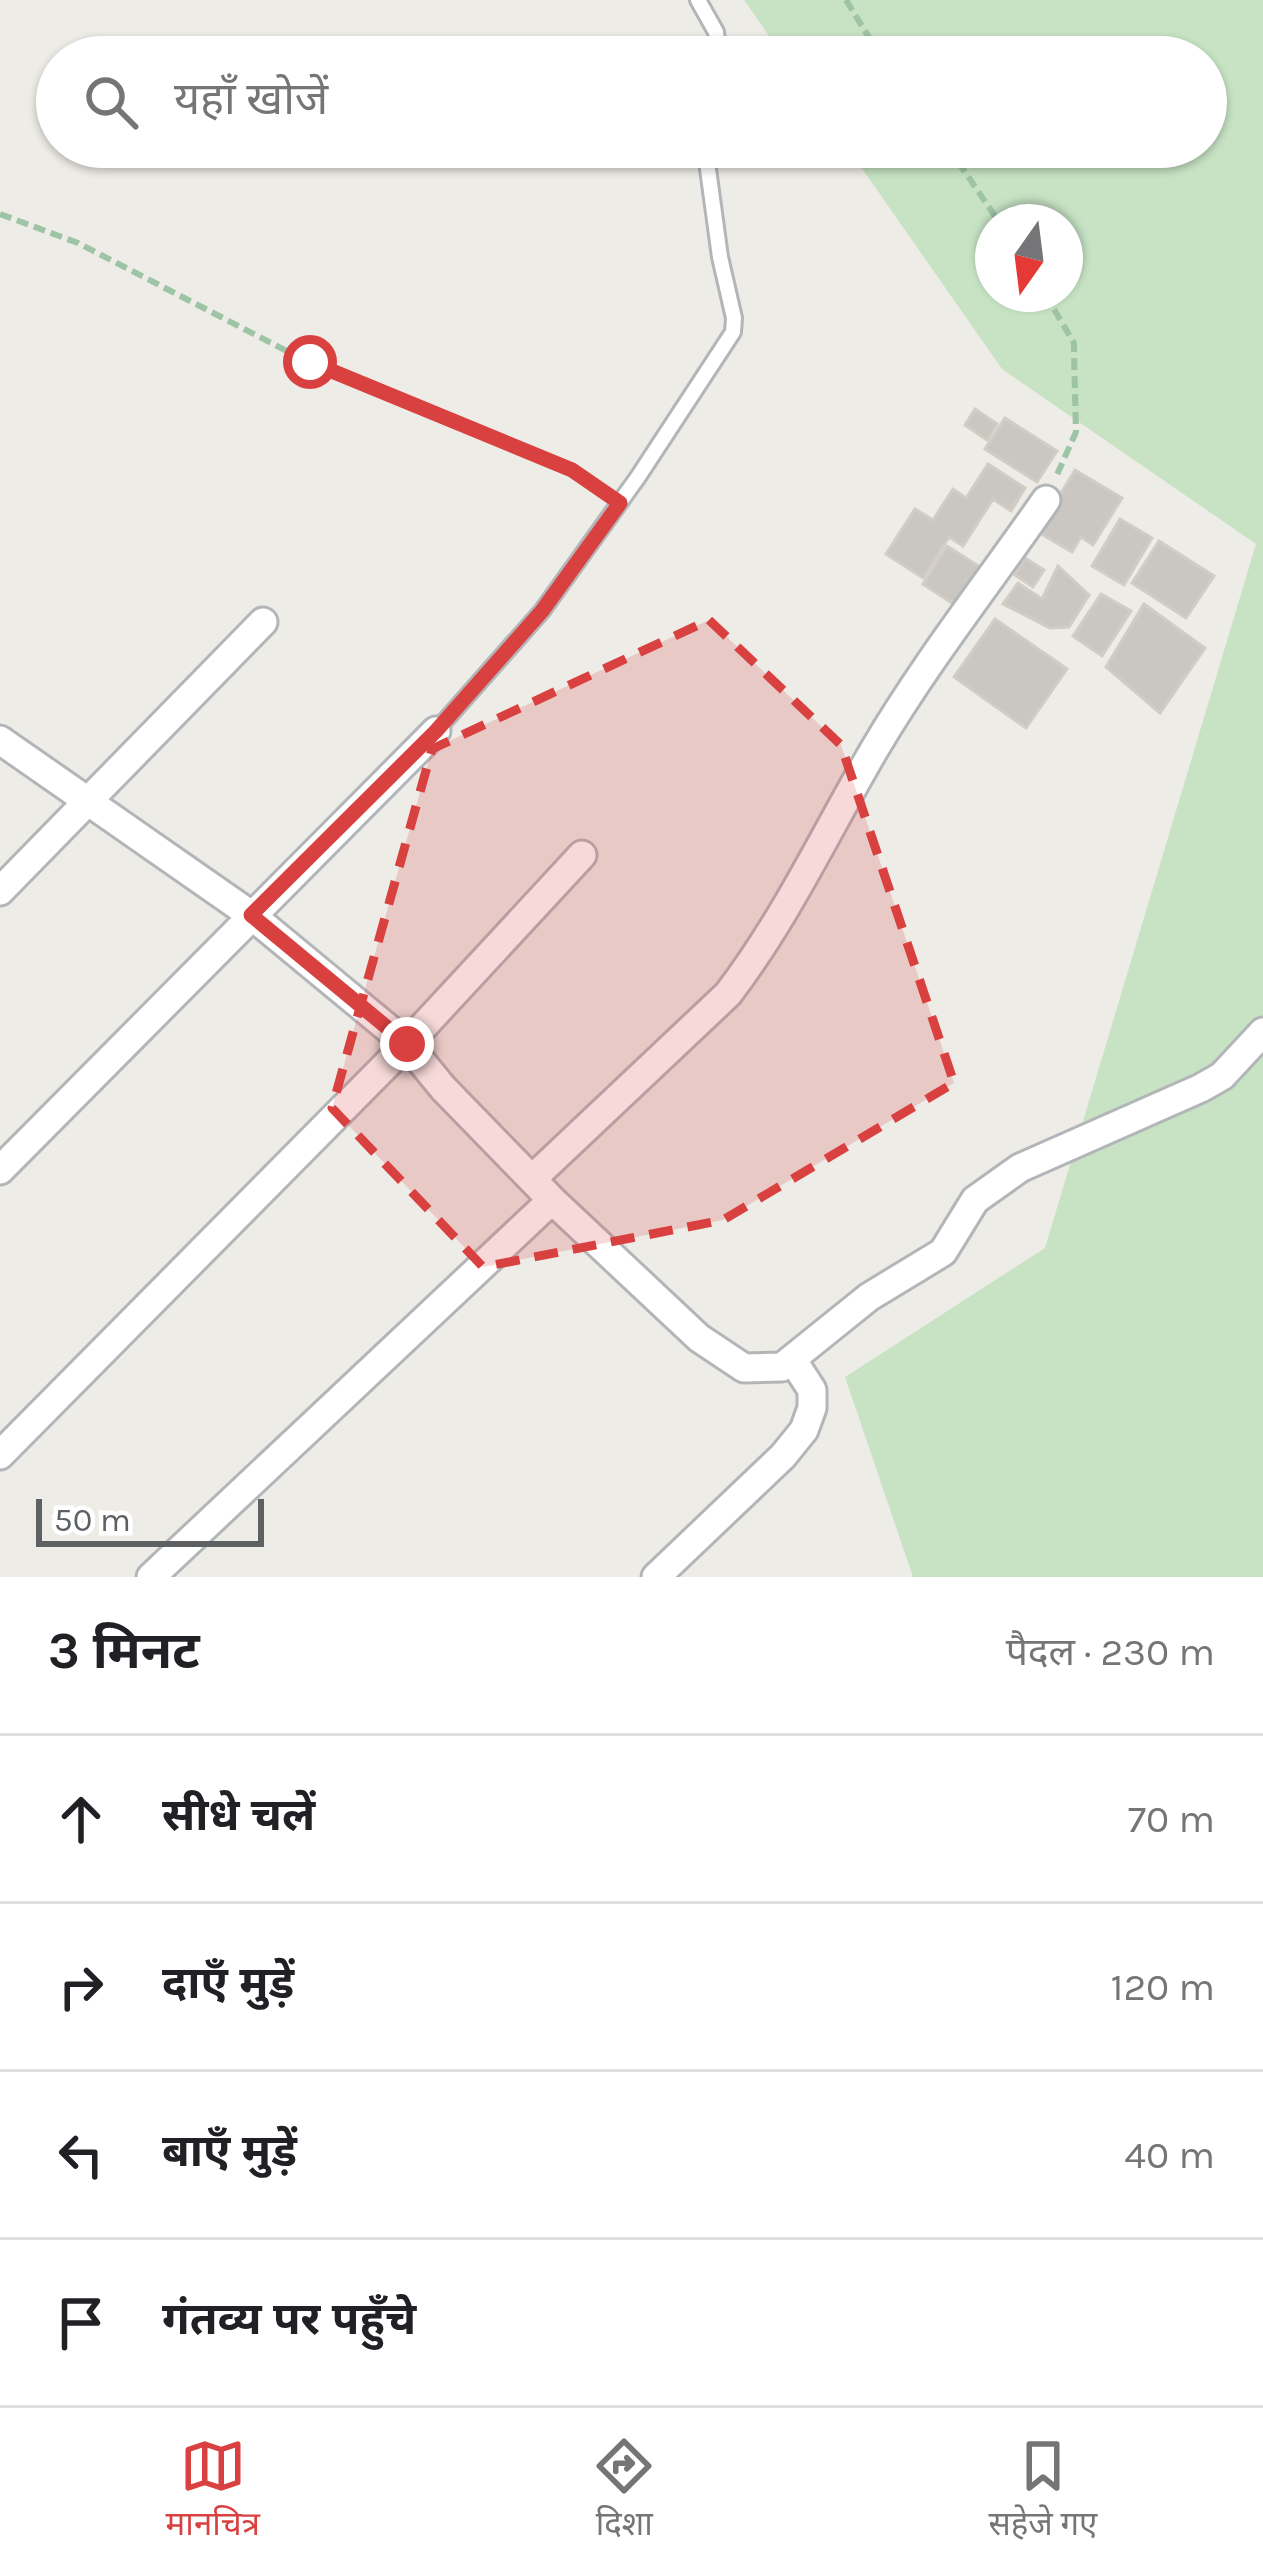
<!DOCTYPE html>
<html lang="hi">
<meta charset="utf-8">
<style>
:root{--surface:#fff;--page:#f2f2f2;--text:#202124;--muted:#757577;--line:#e0e0e0;--accent:#d94141}
body{margin:0;font-family:Karla,"Noto Sans Devanagari",sans-serif;background:var(--page);color:var(--text)}
.compass{position:absolute;left:975px;top:204px;width:108px;height:108px;border-radius:50%;background:var(--surface);box-shadow:0 3px 9px #0004;rotate:194deg}
.scale{position:absolute;left:36px;bottom:30px;width:228px;box-sizing:border-box;padding-left:12px;border:6px solid #5d6164;border-top:0;font-size:33px;line-height:42px;white-space:nowrap;color:#5d6164;-webkit-text-stroke:9px #fff;paint-order:stroke}
.stop{position:absolute;width:36px;height:36px;margin:-27px;border:9px solid #d94141;border-radius:50%;background:#fff}
.stop.end{background:#d94141;border-color:#fff;box-shadow:0 3px 12px #0008}
.list{margin:0;padding:0;list-style:none}
h2{display:flex;justify-content:space-between;align-items:center;height:156px;margin:0;padding:0 48px;font-size:51px}
h2 small{font-size:39px;font-weight:400;color:var(--muted)}
.list li{display:grid;grid-template-columns:78px 1fr auto;gap:36px;align-items:center;box-sizing:border-box;height:168px;padding:0 48px;border-top:3px solid var(--line)}
.list b{display:block;font-size:45px;white-space:nowrap}
.list em{font-size:39px;font-style:normal;color:var(--muted)}
.icon{flex:none;width:66px;height:66px;fill:none;stroke:currentColor;stroke-width:2;stroke-linecap:round;stroke-linejoin:round}
.map{position:relative;flex:none;width:1263px;height:1577px;overflow:hidden}
.search{position:absolute;background:var(--surface);box-shadow:0 3px 9px #0004;left:36px;right:36px;top:36px;height:132px;display:flex;align-items:center;gap:30px;box-sizing:border-box;padding:0 42px;border-radius:66px;color:var(--muted);font-size:45px}
.sheet{height:828px;background:var(--surface)}
nav{display:flex;justify-content:space-around;align-items:center;box-sizing:border-box;height:168px;border-top:3px solid var(--line);background:var(--surface);font-size:33px;color:var(--muted)}
nav a{display:grid;justify-items:center;gap:6px}
nav .on{color:var(--accent)}
.map>svg:first-child{display:block}
</style>
<div class="map">
<svg width="1263" height="1577" viewBox="0 0 1263 1577">
<rect width="100%" height="100%" fill="#eeece6"/>
<!-- green -->
<path fill="#c7e3c4" fill-rule="evenodd" d="M744,0h519v1577h-350l-68,-200 200,-129 211,-704 -254,-175 -155,-222h359v-90h-422zM993,222h72v72h-72z"/>
<!-- building -->
<path fill="#cac7c2" stroke="#d2cdc4" stroke-width="3" d="M975,409l22,15 -10,16 -22,-15z
M1005,418l52,33 -20,31 -52,-33z
M988,464l37,24 -14,23 -18,-12 -30,47 -14,-9 -26,41 -37,-24 29,-45 18,11 20,-31 13,9z
M1075,470l47,28 -29,47 -12,-8 -9,15 -34,-20z
M1120,519l32,19 -28,47 -32,-19z
M1159,541l55,35 -28,42 -54,-35z
M947,546l36,23 -25,38 -35,-23z
M1025,558l19,12 -11,17 -18,-12z
M1058,566l31,29 -20,32 -19,1 -47,-24 15,-21 24,16z
M1101,594l30,17 -29,45 -29,-20z
M1144,604l61,44 -45,65 -54,-46z
M995,619l72,50 -41,59 -72,-51z"/>
<g fill="none" stroke-linecap="round" stroke-linejoin="round">
<!-- lane casing -->
<g stroke="#b3b6b9" stroke-width="20">
<path id="lane" d="M698,0l18,32 3,25
M436,731l106,-120 96,-134 95,-145 1,-14 -14,-61 -15,-110"/>
</g>
<!-- street casing -->
<g stroke="#b3b6b9" stroke-width="33">
<path id="street" d="M0,740l251,175 156,129 36,44 109,112 147,138 45,30 38,-1 87,-70 74,-45 32,-52 45,-32 181,-80 21,-12 41,-44
M0,891l263,-269
M0,1170l436,-439
M532,1179l196,-185c58,-76 98,-162 146,-244 51,-87 115,-168 172,-250
M0,1455l407,-411 175,-189
M151,1577l401,-377
M656,1577l127,-121 21,-26 8,-22v-18l-20,-31"/>
</g>
<!-- path -->
<path stroke="#9ec4a6" stroke-width="6" stroke-dasharray="12 6" stroke-linecap="butt" d="M846,0l35,57
M948,147l51,75
M0,214l78,29 232,120 262,107 30,21
M1045,294l29,49v12l2,77 -20,45"/>
<!-- lane -->
<use href="#lane" stroke="#fff" stroke-width="14"/>
<!-- street -->
<use href="#street" stroke="#fff" stroke-width="27"/>
</g>
<g fill="none" stroke-linecap="round" stroke-linejoin="round">
<!-- route -->
<path stroke="#d94141" stroke-width="15" d="M310,362l262,108 48,33 -78,108 -106,120 -185,184 156,129"/>
</g>
<!-- marked area -->
<path fill="#d94141" fill-opacity="0.2" stroke="#d94141" stroke-width="9" stroke-dasharray="24 15" stroke-linejoin="round" d="M709,620l132,125 113,338 -231,137 -240,47 -151,-159 100,-359z"/>
</svg>
<svg class="compass" viewBox="-18 -18 36 36"><path d="M0-13l5 13h-10z" fill="#e53935"/><path d="M0 13l5-13h-10z" fill="#757577"/></svg>
<div class="scale">50 m</div>
<div class="stop" style="left:310px;top:362px"></div>
<div class="stop end" style="left:407px;top:1044px"></div>
<div class="search"><svg class="icon" aria-label="search" viewBox="0 0 24 24"><circle cx="10" cy="10" r="6"/><path d="M15 15l6 6"/></svg>यहाँ खोजें</div>
</div>
<section class="sheet">
<h2>3 मिनट<small>पैदल · 230 m</small></h2>
<ul class="list">
<li><svg class="icon" aria-label="ahead" viewBox="0 0 24 24"><path d="M12 20V5M6 11l6-6 6 6"/></svg><div><b>सीधे चलें</b></div><em>70 m</em></li>
<li><svg class="icon" aria-label="right" viewBox="0 0 24 24"><path d="M7 20v-9h11M14 6l5 5-5 5"/></svg><div><b>दाएँ मुड़ें</b></div><em>120 m</em></li>
<li><svg class="icon" aria-label="left" viewBox="0 0 24 24"><path d="M17 20v-9H6M10 6l-5 5 5 5"/></svg><div><b>बाएँ मुड़ें</b></div><em>40 m</em></li>
<li><svg class="icon" aria-label="arrive" viewBox="0 0 24 24"><path d="M6 21V4h12l-3 4 3 4H6"/></svg><div><b>गंतव्य पर पहुँचे</b></div></li>
</ul>
</section>
<nav>
<a class="on"><svg class="icon" aria-label="map" viewBox="0 0 24 24"><path d="M3 6l6-2 6 2 6-2v14l-6 2-6-2-6 2zM9 4v14M15 6v14"/></svg>मानचित्र</a>
<a><svg class="icon" aria-label="directions" viewBox="0 0 24 24"><path d="M12 3l9 9-9 9-9-9zM9 14v-3h6M13 9l2 2-2 2"/></svg>दिशा</a>
<a><svg class="icon" aria-label="saved" viewBox="0 0 24 24"><path d="M7 4h10v16l-5-4-5 4z"/></svg>सहेजे गए</a>
</nav>
